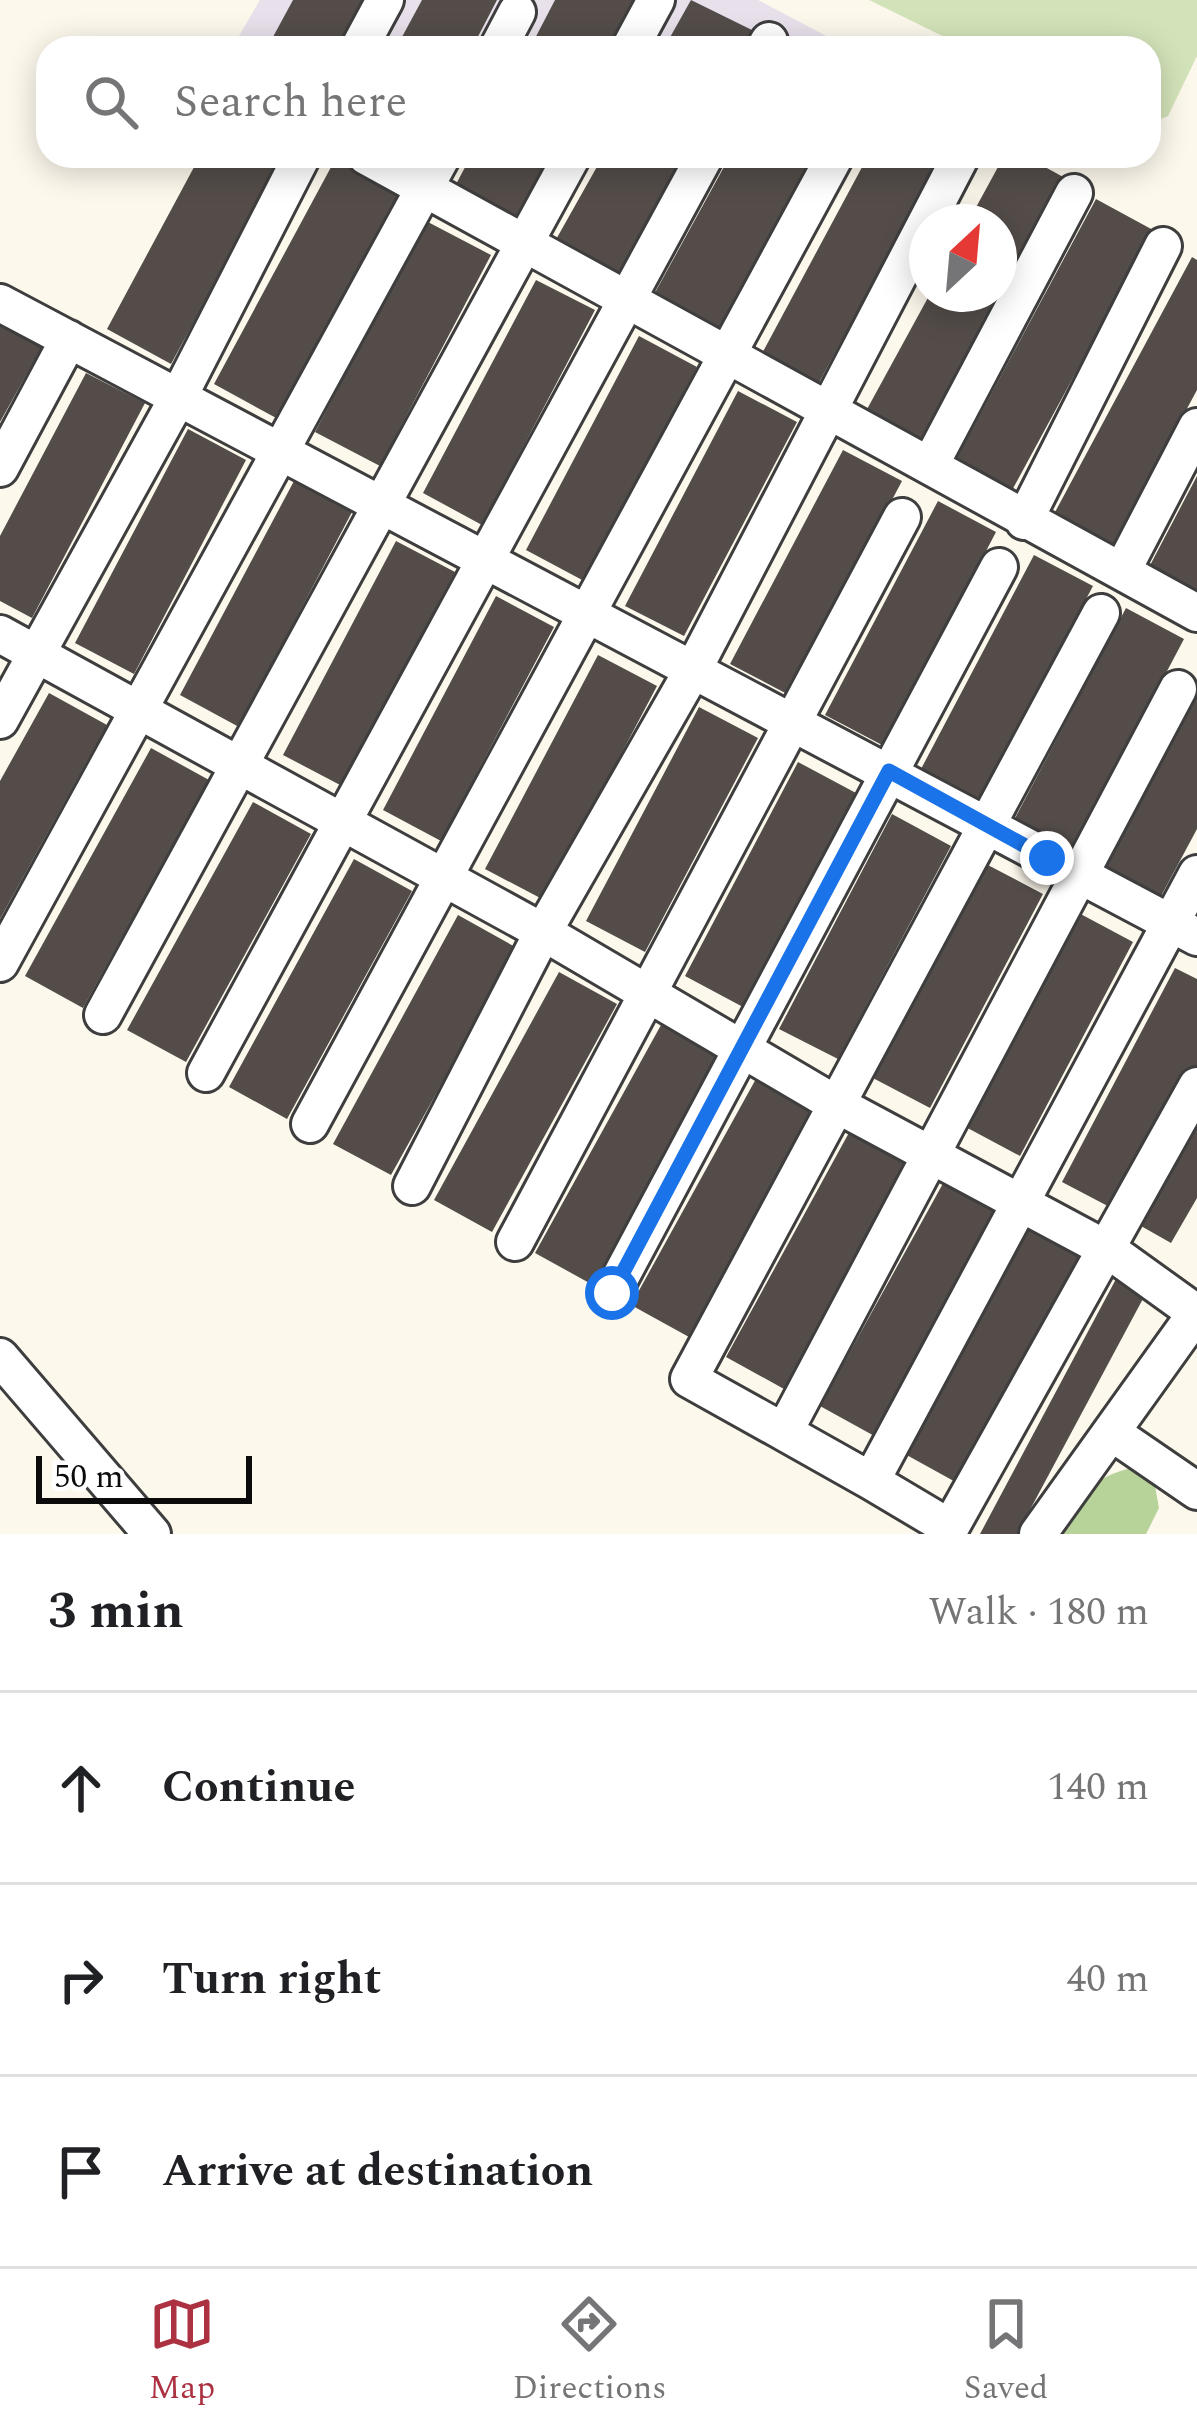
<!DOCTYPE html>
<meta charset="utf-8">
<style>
:root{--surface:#fff;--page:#f6f6f6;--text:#202124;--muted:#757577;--line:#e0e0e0;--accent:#ac3242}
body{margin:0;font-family:Spectral,serif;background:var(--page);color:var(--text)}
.compass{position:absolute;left:909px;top:204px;width:108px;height:108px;border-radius:50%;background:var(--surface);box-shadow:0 6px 30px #0003;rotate:26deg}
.scale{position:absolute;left:36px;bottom:30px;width:216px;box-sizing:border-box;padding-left:12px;border:6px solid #0b0b0b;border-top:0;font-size:33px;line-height:42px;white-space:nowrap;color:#0b0b0b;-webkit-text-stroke:9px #fff;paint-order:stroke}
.stop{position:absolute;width:36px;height:36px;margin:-27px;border:9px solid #1a73e8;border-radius:50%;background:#fff}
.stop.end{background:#1a73e8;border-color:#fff;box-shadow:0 3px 12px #0008}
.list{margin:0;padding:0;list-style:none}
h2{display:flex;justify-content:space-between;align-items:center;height:156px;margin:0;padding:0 48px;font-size:51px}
h2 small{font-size:39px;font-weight:400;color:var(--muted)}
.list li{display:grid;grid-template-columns:78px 1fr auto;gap:36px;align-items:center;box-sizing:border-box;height:192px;padding:0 48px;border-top:3px solid var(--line)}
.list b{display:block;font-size:45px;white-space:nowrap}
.list em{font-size:39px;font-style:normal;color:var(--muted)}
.icon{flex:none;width:66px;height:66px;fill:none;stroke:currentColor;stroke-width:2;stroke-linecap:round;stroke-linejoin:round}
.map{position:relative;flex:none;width:1197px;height:1534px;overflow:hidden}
.search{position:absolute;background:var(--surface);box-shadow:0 6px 30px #0003;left:36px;right:36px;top:36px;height:132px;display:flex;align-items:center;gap:30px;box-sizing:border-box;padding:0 42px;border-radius:36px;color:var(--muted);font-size:45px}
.sheet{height:732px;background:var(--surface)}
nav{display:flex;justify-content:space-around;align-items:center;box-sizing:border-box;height:168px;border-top:3px solid var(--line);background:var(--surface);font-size:33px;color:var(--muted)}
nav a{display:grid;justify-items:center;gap:6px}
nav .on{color:var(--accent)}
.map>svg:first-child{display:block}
</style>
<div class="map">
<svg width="1197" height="1534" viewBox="0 0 1197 1534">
<rect width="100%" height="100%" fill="#fdf8ec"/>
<!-- industrial -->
<path fill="#e8e0ea" d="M260,0h498l91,48h-617z"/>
<!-- green -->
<path fill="#d3e3b9" d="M869,0h328v56l-29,60 -19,8v-76h-182z"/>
<!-- forest -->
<path fill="#b8d39a" d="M1151,1464l8,44 -13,26h-94c31,-45 44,-61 99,-70z"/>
<!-- building -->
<path fill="#534c49" d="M293,0h75l-26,48h-75z
M422,0h75l-25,48h-76z
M555,0h78l-26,48h-77z
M691,0l65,32 -9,16h-83z
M200,156h84l-113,208 -64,-35z
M337,156l65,33 -124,230 -64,-35z
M471,156h78l-35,65 -60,-33z
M603,156h83l-69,122 -63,-35z
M730,156h85l-98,177 -65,-35z
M868,156h73l-126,234 -56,-31z
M1004,156h21l40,22 -142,264 -57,-31 64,-117h69v-72h-31z
M1096,199l57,31 -143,264 -56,-31z
M426,221l65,34 -111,211 -65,-34z
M1192,257l5,3v130l-84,156 -59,-32z
M536,280l59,30 -113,215 -59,-32z
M0,319l44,24 -44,79z
M639,336l58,31 -113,214 -58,-31z
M86,373l59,30 -113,215 -32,-17v-65z
M738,391l59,31 -113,214 -59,-30z
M188,429l58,31 -112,214 -59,-31z
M843,450l59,31 -113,214 -59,-31z
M1197,476v121l-50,-26z
M294,481l58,31 -113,215 -59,-32z
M938,501l58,31 -112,214 -59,-31z
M396,541l59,31 -113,214 -59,-31z
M1034,555l59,31 -113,214 -59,-31z
M496,596l58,31 -113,214 -58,-31z
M1126,608l58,31 -113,214 -58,-31z
M598,655l59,31 -113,214 -59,-31z
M1197,687v142l-37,69 -58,-31z
M49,693l58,32 -107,194v-138z
M699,707l59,31 -113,214 -59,-31z
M151,748l58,32 -126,228 -58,-32z
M798,762l58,31 -113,214 -58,-31z
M253,802l58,32 -125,228 -59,-32z
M892,814l59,32 -113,213 -59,-30z
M354,859l58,32 -125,228 -58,-32z
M984,863l59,31 -113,214 -59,-31z
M1075,911l58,31 -113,214 -58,-31z
M458,915l59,33 -126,227 -58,-31z
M1175,968l22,11v89l-76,145 -59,-31z
M559,972l58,32 -125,228 -58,-32z
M661,1025l58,31 -126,229 -58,-32z
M757,1077l58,32 -126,228 -58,-32z
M1197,1127v71l-26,45 -30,-17z
M851,1129l58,32 -125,228 -58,-32z
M946,1178l58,32 -126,228 -58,-32z
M1029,1225l58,32 -126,228 -58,-32z
M1116,1279l29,16 -128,239h-37z"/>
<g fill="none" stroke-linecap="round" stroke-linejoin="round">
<!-- minor casing -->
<g stroke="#3e3e3e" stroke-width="42">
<path id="minor" d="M359,48l26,-48
M498,48l19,-36
M630,48l26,-48
M765,48l4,-7
M366,156l831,457
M0,303l1197,634
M930,465l144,-272
M0,468l69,-129
M1024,521l139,-275
M1122,571l75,-144
M1101,613l-412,766 95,53 394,-743
M0,634l543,298 291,171 276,148 86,62
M0,720l180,-326 122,-238
M0,963l442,-807
M103,1015l469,-859
M206,1073l499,-917
M310,1124l525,-968
M412,1186l131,-254 151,-264 267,-512
M515,1242l387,-725
M612,1293l387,-726
M0,1357l152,177
M784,1432l87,49 326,-607
M1111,1432l86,59
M871,1481l79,47 247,-442
M1038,1534l159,-222"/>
</g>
<!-- minor -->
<use href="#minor" stroke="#fff" stroke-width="36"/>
</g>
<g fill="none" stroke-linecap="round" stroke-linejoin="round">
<!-- route -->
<path stroke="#1a73e8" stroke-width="15" d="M612,1293l277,-522 158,87"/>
</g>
</svg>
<svg class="compass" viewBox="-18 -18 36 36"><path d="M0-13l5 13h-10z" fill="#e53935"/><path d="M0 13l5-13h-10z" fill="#757577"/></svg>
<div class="scale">50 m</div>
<div class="stop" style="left:612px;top:1293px"></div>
<div class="stop end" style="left:1047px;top:858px"></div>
<div class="search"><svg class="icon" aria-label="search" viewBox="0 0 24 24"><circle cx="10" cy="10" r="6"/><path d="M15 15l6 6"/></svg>Search here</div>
</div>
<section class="sheet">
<h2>3 min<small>Walk · 180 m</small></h2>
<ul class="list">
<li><svg class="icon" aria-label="ahead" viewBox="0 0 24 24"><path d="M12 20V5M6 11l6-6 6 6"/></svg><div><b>Continue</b></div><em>140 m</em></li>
<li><svg class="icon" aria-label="right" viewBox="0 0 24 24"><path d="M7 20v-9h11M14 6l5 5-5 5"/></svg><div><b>Turn right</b></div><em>40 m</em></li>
<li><svg class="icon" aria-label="arrive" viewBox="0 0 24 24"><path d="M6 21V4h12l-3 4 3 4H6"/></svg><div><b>Arrive at destination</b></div></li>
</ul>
</section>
<nav>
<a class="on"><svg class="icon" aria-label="map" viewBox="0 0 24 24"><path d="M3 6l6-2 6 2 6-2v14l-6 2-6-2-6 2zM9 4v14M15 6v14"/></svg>Map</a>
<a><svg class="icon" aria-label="directions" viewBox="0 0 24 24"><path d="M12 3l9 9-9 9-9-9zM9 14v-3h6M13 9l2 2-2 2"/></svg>Directions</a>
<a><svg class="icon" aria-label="saved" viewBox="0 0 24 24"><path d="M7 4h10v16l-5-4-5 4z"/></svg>Saved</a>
</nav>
